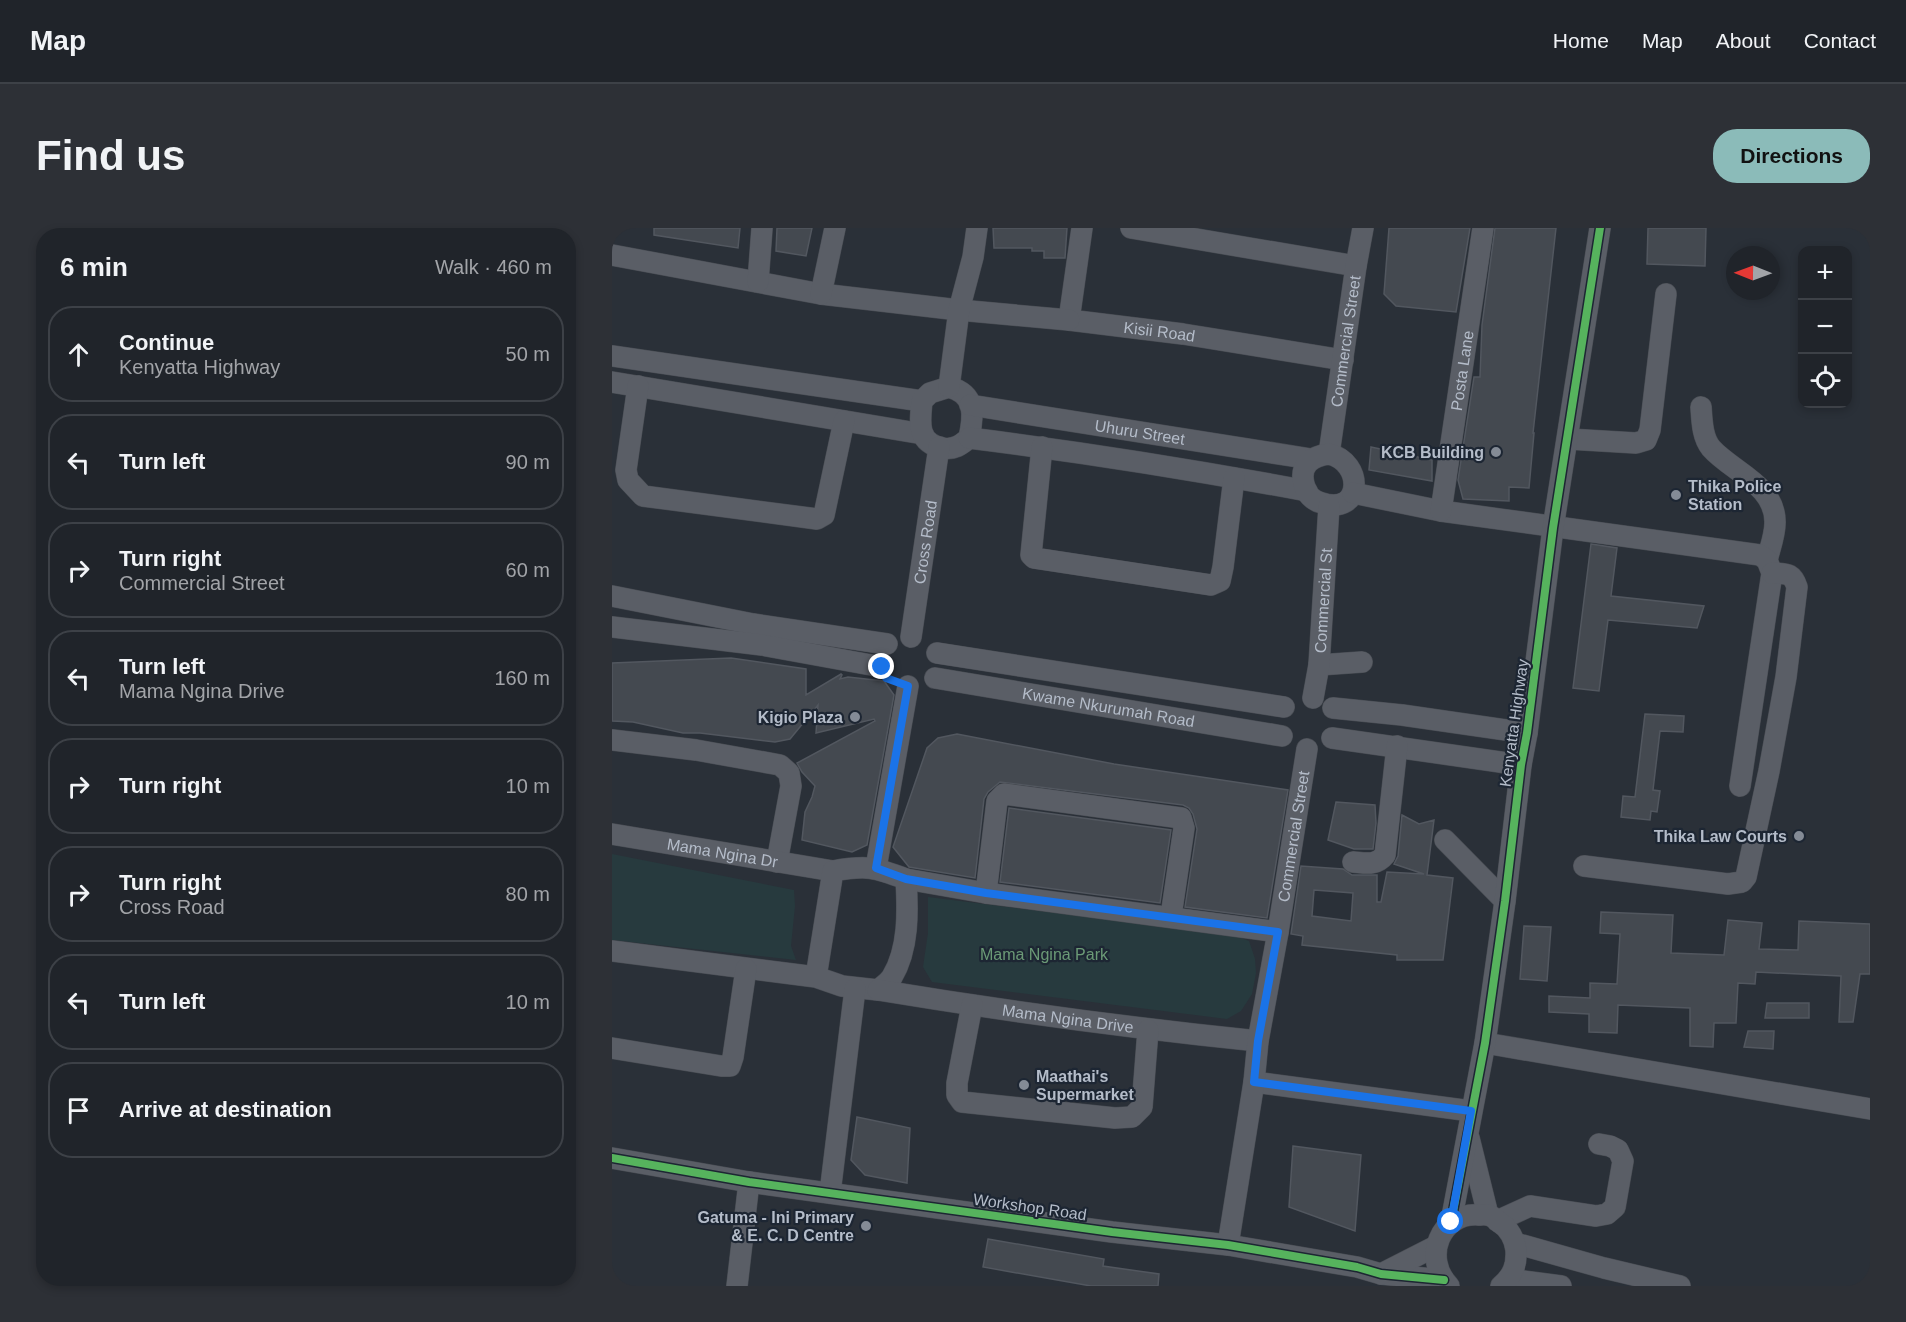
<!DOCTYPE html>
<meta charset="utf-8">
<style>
:root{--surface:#20242a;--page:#2d3036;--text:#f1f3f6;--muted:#a2a4a8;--line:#3d4147;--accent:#8bbbb9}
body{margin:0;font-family:Arial,sans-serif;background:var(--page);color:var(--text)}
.controls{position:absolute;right:18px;top:18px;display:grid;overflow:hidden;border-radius:12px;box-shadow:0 3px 9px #0003}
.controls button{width:54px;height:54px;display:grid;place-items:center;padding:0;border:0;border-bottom:2px solid var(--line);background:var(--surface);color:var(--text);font:30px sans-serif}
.compass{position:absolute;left:1114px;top:18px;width:54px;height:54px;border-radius:50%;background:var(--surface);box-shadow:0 3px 9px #0003;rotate:271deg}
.stop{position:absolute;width:18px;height:18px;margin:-14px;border:4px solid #1a73e8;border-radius:50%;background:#fff}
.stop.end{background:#1a73e8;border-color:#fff;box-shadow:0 2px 6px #0008}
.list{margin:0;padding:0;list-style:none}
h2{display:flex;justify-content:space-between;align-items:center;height:78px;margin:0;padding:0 24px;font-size:26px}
h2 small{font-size:20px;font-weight:400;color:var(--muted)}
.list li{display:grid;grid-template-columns:39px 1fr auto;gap:18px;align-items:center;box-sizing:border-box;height:96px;margin:0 12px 12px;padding:0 12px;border:2px solid var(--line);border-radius:24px}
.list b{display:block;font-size:22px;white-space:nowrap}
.list p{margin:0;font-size:20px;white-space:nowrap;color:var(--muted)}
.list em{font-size:20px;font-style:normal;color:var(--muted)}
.icon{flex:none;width:33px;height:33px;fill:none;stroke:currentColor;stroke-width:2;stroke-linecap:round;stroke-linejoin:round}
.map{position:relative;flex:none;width:1258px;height:1058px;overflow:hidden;border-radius:24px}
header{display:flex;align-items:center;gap:36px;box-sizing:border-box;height:84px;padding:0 30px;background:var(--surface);border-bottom:2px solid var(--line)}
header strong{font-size:28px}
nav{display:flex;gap:33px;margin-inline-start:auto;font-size:21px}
.intro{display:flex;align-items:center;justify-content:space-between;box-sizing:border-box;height:144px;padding:0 36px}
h1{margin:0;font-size:42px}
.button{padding:15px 27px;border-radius:24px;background:var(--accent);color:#111;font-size:21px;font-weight:700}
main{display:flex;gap:36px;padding:0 36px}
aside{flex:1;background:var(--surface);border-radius:24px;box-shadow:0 3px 9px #0003}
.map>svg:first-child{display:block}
</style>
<header>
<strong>Map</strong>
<nav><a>Home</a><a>Map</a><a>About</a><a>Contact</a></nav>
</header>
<div class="intro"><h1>Find us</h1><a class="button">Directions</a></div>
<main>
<aside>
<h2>6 min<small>Walk · 460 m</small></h2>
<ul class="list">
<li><svg class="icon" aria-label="ahead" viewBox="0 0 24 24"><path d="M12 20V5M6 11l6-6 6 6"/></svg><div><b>Continue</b><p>Kenyatta Highway</p></div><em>50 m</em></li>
<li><svg class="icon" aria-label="left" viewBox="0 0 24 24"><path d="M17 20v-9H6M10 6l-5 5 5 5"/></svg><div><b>Turn left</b></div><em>90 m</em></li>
<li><svg class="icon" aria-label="right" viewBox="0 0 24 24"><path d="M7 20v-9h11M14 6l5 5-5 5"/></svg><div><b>Turn right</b><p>Commercial Street</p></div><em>60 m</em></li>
<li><svg class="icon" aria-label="left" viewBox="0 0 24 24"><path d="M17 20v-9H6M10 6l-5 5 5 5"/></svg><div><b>Turn left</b><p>Mama Ngina Drive</p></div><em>160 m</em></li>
<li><svg class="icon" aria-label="right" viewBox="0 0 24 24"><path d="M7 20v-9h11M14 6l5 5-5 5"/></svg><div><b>Turn right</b></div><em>10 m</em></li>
<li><svg class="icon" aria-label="right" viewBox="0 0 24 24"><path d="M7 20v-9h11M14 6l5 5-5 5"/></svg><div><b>Turn right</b><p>Cross Road</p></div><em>80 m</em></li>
<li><svg class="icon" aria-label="left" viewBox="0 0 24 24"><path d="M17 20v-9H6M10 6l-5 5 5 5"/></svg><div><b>Turn left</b></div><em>10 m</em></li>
<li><svg class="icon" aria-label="arrive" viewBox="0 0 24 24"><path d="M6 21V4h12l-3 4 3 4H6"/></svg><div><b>Arrive at destination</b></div></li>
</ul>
</aside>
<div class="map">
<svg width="1258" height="1058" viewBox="0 0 1258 1058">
<rect width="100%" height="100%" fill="#2a3038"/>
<!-- green -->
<path fill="#273a3e" d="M0,626l182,36 1,16 -4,40 5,14 -184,-20z
M316,669l305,38 16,6 6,18 1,14 -4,21 -11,17 -14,8 -295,-37 -9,-15 5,-34z"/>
<!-- building -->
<path fill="#444950" stroke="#52575f" stroke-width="1.5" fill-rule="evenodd" d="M42,0h86l-2,20 -84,-13z
M165,0h35l-6,28 -30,-5z
M381,0h74l-2,30h-21v-7h-12v-3h-38z
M777,0h81l-14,84 -60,-6 -12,-12z
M883,0h61l-23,205h1l-5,55 -20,-1v14l-46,-2 -5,-19 16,-103h6l2,-52z
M1036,0h58l-1,38 -58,-2z
M759,219l61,13v21l-63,-11z
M979,316l26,4 -6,48 93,10 -7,22 -89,-8 -9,71 -26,-3z
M119,430l75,11v26l35,-21 1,1 -2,4 8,-2 36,4 10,14 -27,150 -15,7 -50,-12 3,-28 7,-15 3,-11 -13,-14 -5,-9 78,-42 -1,-2 -58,14 2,-28 -28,34 -15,3 -75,-9h-17l-50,-11 -21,-1v-58z
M1033,486l39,2 -1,16 -23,-1 -7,59 7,1 -3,21 -6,-1 -1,9 -29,-3 2,-21 12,1z
M345,506l157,30 174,26 -21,128 -82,-11 12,-78 -4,-15 -4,-6 -6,-3 -183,-23 -12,10 -4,7 -9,79 -66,-11 -16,-20 34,-99 11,-10z
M724,574l39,3 1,18 -3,26h-19l-26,-9z
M397,580l162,22 -11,73 -160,-21z
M790,587l17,9 15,-4 -7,55 26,3 -10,82h-46v-5l-95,-10 1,-9 -12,-2 10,-68 42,3 9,6h25v27h4l6,-30 37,2 -30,-10 4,-8zM702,662l39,3 -2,28 -39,-5z
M989,684l72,3 -2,38 53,2 4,-35 34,3 -3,26 39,1 1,-29 71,3v50h-10l-7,48h-14l2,-46 -85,-4 -1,12 -17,-1 -2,40h-22l-1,24 -23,-1v-38l-72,-3 -1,28 -28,-1v-18l-40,-2v-16l41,2v-15l27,1 3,-50 -20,-1z
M912,698l27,1 -4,54 -27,-2z
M1155,775h42v15h-44z
M1136,803h26l-1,18 -29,-2z
M245,889l53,11 -3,55 -42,-8 -14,-15z
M681,918l68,9 -6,76 -66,-24z
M376,1011l116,20 -1,7 56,8 -1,12h-67l-108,-19z"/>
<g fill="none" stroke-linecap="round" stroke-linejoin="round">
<!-- minor casing -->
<g stroke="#484c53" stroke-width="22">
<g id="minor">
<path id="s1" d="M470,0l-13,92 114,14 160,26"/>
<path d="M519,0l225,38"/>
<path d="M0,27l209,39 138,16 110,10"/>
<path d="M146,54l4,-54"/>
<path d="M209,66l14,-66"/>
<path d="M0,128l310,45"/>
<path d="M0,154l311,52"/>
<path d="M26,158l-12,84 2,10 15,16 174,23 7,-4 20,-94"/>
<path d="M337,159c27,7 25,28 20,51 -8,7 -15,12 -26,10 -27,-5 -23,-26 -21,-47l8,-8z"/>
<path d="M337,159l10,-77 14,-53 4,-29"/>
<path id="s2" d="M358,177l341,54"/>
<path d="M1089,179c1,13 1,30 10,41 21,24 65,37 64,75 0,12 -5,25 -8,37"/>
<path d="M357,210c113,14 226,32 338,53"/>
<path d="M956,211l68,4 10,-3 4,-10 16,-136"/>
<path d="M430,219l-11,108 3,3 177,27 9,-4 3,-14 11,-89"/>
<path id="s3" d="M717,226l27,-188 7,-38"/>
<path d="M717,226c35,8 34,62 -7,49 -9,-2 -16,-9 -18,-19 -5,-19 8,-28 25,-30z"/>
<path d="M741,265l88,18 319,44 7,5 5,13 -32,213"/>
<path id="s4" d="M829,283l42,-283"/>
<path d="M0,368l141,28 134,20"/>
<path d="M0,399l150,18 120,22"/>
<path id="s5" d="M299,409l28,-190"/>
<path d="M325,425l347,54"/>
<path d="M707,437l43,-3"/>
<path id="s6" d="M323,450l347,58"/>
<path id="s7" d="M701,470l6,-33 10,-159"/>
<path d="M721,480l69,7 125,18"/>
<path d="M720,510l189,27"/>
<path d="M0,512l84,10 84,15 9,8 2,13 -14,76"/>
<path id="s8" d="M0,606l221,37"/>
<path d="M833,612l60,61"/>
<path d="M741,634c13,1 23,4 32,-7l12,-109"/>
<path d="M972,638l144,18 14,-2 4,-5 23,-106 17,-94 11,-90c-5,-15 -11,-13 -25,-14"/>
<path d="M264,640l32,-182"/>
<path d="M294,651l80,14 292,39"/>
<path d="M374,665l11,-92 7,-7 177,24 3,10 -13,88"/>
<path d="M0,723l204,26 26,9 36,4c5,-4 11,-8 14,-13 17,-28 16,-66 14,-98 -32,-12 -39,-14 -73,-8l-17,106"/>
<path id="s9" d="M266,762c127,21 253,38 380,51"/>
<path d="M360,777l-15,78v12l5,7 153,16 17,-1 10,-10 6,-77"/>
<path d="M873,815l385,66"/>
<path d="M0,820l109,18h9l3,-9 13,-88"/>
<path d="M642,854l217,29"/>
<path d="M857,910l19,77"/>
<path d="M0,930l137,24 363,50 116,13 129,22 24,7 63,6"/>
<path d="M218,965l25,-204"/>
<path d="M885,993l33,-15 66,10 11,-2 8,-7 8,-46 -5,-11 -8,-4 -11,-2"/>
<path d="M839,994l34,-179 20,-142 16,-136 6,-32 26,-205 47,-300"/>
<path d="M903,1015l89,25 76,18"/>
<path id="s10" d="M616,1017l26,-163 4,-41 20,-109 29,-183"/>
<path d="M769,1046l55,-28"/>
<path d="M897,1051l52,7"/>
<path d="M125,1058l12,-104"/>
<path d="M837,1058c-27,-28 -9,-74 30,-71 3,0 7,-1 9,0 4,1 9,5 12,8 9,5 15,17 16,27 1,15 -3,26 -15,36"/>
</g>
</g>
<!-- minor -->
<use href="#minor" stroke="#5a5e66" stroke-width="21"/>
<!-- cycleway casing -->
<g stroke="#1d2633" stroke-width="11">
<path id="cycleway" d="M0,930l137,24 363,50 116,13 129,22 24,7 63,6
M839,994l34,-179 20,-142 16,-136 6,-32 26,-205 47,-300"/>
</g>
<!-- cycleway -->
<use href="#cycleway" stroke="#56b35d" stroke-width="8"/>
</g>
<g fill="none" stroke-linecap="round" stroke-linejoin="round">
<!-- route -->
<path stroke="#1a73e8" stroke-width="8" d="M270,439l4,11 22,8 -32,182 30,11 80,14 292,39 -20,109 -4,41 217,29 -20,111"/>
</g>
<!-- markers -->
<g fill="#848b96" stroke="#1d2633" stroke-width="2">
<circle cx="884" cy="224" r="6"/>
<circle cx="1064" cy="267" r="6"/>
<circle cx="243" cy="489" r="6"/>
<circle cx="1187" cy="608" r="6"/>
<circle cx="412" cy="857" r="6"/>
<circle cx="254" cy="998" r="6"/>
</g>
<g text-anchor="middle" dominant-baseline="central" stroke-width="4.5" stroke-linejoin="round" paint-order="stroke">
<!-- street labels -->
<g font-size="16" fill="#b4bcc9" stroke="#1d2633">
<text stroke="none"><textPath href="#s1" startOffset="184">Kisii Road</textPath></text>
<text stroke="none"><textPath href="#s3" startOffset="114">Commercial Street</textPath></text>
<text stroke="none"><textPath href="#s4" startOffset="142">Posta Lane</textPath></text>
<text stroke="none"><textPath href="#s2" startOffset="172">Uhuru Street</textPath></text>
<text stroke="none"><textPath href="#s5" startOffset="96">Cross Road</textPath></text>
<text stroke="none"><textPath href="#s7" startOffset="98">Commercial St</textPath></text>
<text stroke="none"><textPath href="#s6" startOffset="176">Kwame Nkurumah Road</textPath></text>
<text transform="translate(902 495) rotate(-82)">Kenyatta Highway</text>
<text stroke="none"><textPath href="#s10" startOffset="414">Commercial Street</textPath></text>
<text stroke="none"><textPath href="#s8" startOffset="112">Mama Ngina Dr</textPath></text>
<text stroke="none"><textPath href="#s9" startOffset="192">Mama Ngina Drive</textPath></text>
<text transform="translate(418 979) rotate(8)">Workshop Road</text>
</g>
<!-- poi labels -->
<g font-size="16" font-weight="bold" fill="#b4bcc9" stroke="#1d2633" text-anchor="end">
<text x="872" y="224">KCB Building</text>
<text x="1076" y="258" text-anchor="start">Thika Police<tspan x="1076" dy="18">Station</tspan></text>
<text x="231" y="489">Kigio Plaza</text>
<text x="1175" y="608">Thika Law Courts</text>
<text x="424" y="848" text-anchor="start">Maathai's<tspan x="424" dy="18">Supermarket</tspan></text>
<text x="242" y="989">Gatuma - Ini Primary<tspan x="242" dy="18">&amp; E. C. D Centre</tspan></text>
</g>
<!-- park labels -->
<g font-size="16" fill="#6b9a76" stroke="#1d2633">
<text x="432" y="726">Mama Ngina Park</text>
</g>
</g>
</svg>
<div class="controls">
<button>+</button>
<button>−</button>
<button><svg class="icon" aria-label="locate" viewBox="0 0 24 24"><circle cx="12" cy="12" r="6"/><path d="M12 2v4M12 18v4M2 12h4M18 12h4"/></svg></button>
</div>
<svg class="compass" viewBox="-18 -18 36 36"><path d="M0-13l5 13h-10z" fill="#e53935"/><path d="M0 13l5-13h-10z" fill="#a2a4a8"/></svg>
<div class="stop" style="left:839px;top:994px"></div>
<div class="stop end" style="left:270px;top:439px"></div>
</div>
</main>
